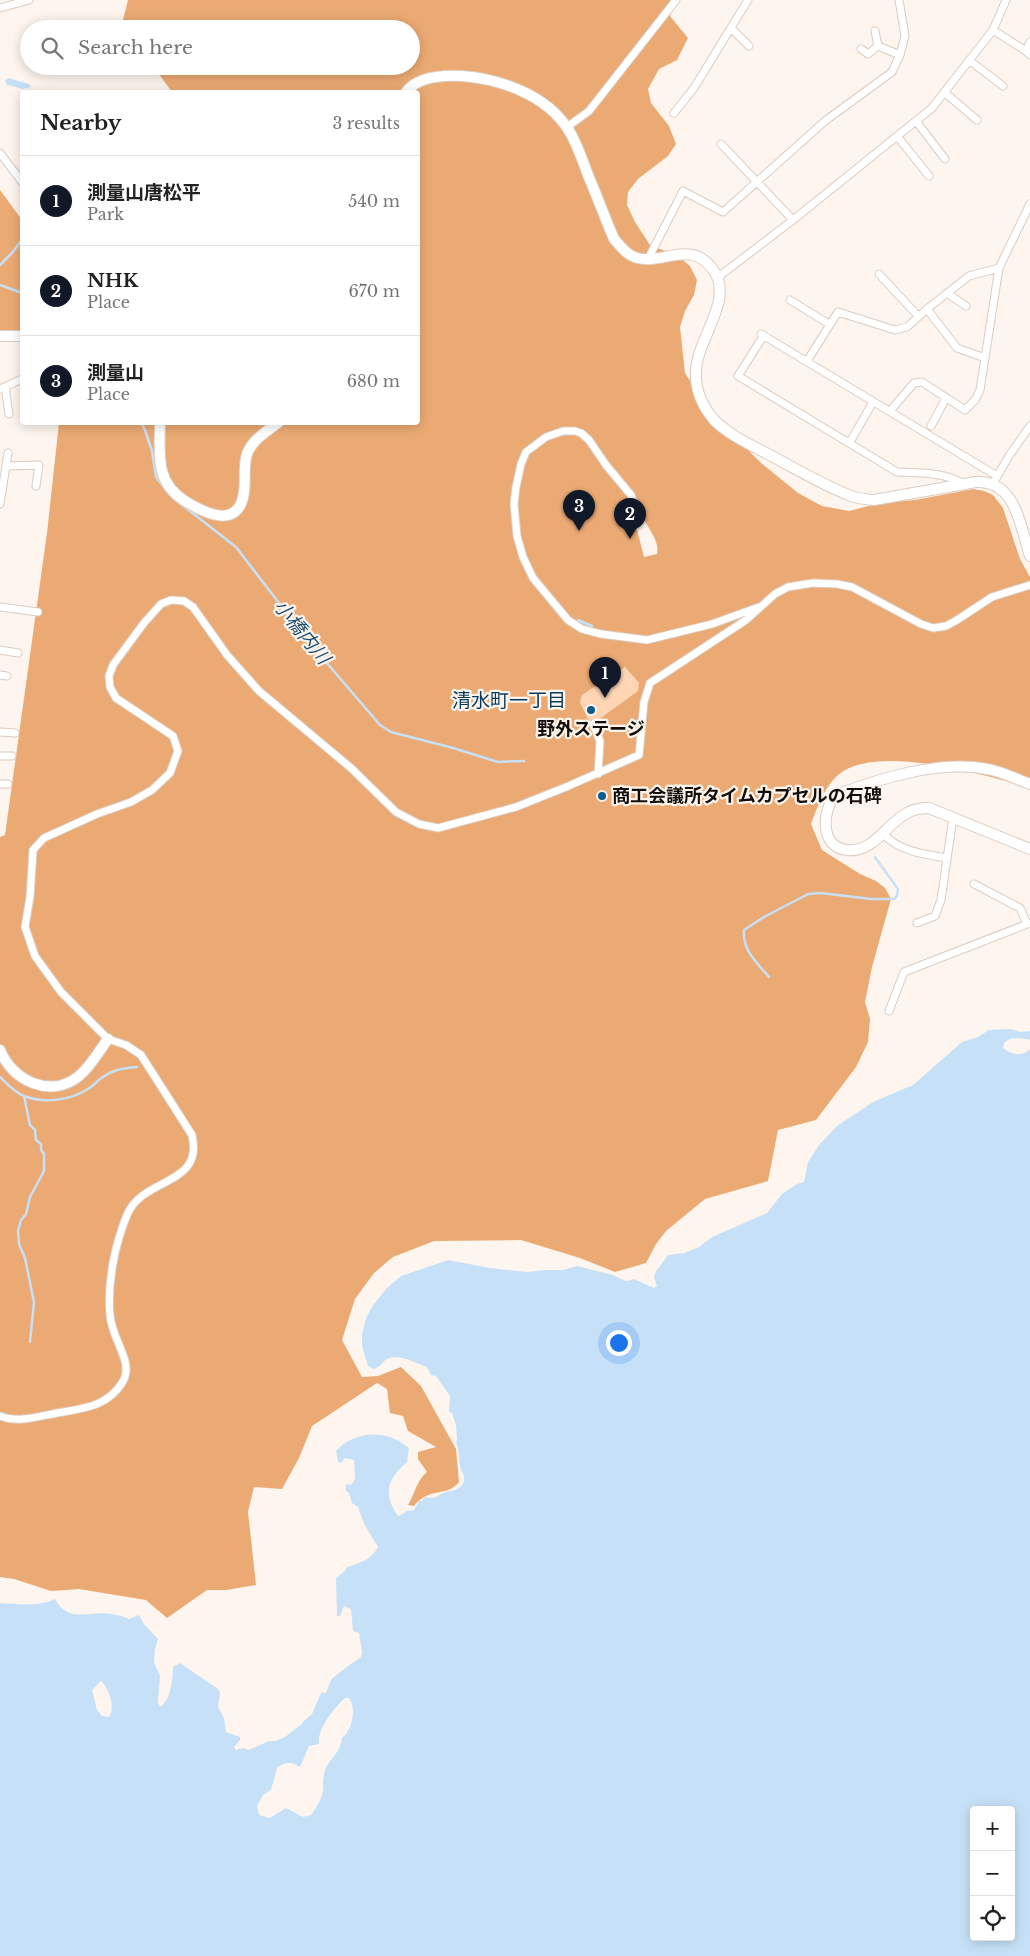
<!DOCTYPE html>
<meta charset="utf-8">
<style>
:root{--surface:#fff;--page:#f6f6f6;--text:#222;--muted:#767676;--line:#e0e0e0;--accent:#111827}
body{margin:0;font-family:"Libre Baskerville","Noto Sans JP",serif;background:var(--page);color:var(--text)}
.controls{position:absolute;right:15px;bottom:15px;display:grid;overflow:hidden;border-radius:5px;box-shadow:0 2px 12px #0003}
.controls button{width:45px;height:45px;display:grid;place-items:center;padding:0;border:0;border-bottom:1px solid var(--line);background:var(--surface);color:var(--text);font:25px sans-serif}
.you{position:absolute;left:618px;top:1342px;width:18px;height:18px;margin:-12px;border:4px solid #fff;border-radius:50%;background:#1a73e8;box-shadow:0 0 0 8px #1a73e833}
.badge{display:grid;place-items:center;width:32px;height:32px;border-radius:50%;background:var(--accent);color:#fff;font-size:16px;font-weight:700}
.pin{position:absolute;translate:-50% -41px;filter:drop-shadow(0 1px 2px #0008)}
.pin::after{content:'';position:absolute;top:26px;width:18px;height:15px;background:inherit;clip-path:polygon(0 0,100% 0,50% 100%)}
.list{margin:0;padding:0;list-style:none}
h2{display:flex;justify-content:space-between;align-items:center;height:65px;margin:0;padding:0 20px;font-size:21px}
h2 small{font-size:16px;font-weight:400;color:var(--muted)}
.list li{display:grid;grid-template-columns:32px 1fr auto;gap:15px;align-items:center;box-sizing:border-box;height:90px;padding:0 20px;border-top:1px solid var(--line)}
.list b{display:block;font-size:19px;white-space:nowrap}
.list p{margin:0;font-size:16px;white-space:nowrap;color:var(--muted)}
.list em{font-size:16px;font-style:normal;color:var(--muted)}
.icon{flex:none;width:28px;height:28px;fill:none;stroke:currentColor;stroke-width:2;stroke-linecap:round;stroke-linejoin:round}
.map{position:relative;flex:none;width:1030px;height:1956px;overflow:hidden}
.search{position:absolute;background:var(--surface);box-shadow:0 2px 12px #0003;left:20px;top:20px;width:400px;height:55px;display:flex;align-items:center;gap:12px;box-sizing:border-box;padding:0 18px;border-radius:28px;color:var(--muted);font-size:19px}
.panel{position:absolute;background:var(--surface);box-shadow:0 2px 12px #0003;left:20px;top:90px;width:400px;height:335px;border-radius:5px}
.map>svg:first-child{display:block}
</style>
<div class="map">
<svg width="1030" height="1956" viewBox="0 0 1030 1956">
<rect width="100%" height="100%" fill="#fef5ee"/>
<!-- green -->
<path fill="#fed5b5" d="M625,667l14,16v8l-48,34 -11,-24 2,-6z"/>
<!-- forest -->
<path fill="#ebaa73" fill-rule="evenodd" d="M128,0h548l-6,16 18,22 -11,22 -18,9 -11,20 3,14 18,23 7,18 -8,12 -30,23 -10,13 -1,13 8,17 15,23 28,11 12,10 7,14 -3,15 -9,16 -5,16 5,46 18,27 21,26 37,37 37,30 24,13 27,5 32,-8 34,-3 58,-11 11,2 9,4 10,13 17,51 10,18v211c-44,-13 -147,-43 -188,-16 -17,12 -24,34 -31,52l11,26 38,24 16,7 9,7 6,11 -19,68 -7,35 5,17 -2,23 -12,25 -40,53 -38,10 -10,51 -63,18 -39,32 -10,13 -10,19 -31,9 -35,-14 -59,-18 -87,1 -41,16 -19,16 -19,26 -13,41 20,37 16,-1 23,-9 20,19 35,63 3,33c-13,16 -29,4 -45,24l-6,-1c7,-11 8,-24 19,-33l-9,-13v-7l18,-5 -28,-16 -5,-15 -13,-3 -3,-24 -10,-6 -65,43 -13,32 -17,31 -28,-2 -6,25 8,73 -30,5h-19l-40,28 -21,-18 -67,-11 -28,2 -37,-12 -14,-2v-740l5,-2 42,-302 12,-110 359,-1v-330h-246l-19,-26h258v-37h-283l-5,-9zM644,520c6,10 16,23 13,34l-13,3 -9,-35zM625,667l14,16 -1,8 -47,34 -11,-23 2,-7z
M0,190l22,30v114l-22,-2z"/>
<!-- water -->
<path fill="#c6e1f7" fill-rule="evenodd" d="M8,78l21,6 2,3 -8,2 -16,-4 -2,-4z
M1011,1029l9,3 10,-1v9c-10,-2 -18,-4 -26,3l-1,5c9,7 19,9 27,1v907h-1030v-353c17,1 39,4 55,-4 11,21 28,15 47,14 6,0 22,3 27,6l10,-4 5,9 14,15 -3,10 -1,14 6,12 -2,28 2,4c12,-8 12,-27 13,-40l7,-4 38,26 2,4 -2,14 6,11 2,14 14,5v3l-6,7 2,3 7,-2 6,2 20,-9h7l9,-4 17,-13 1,-2 9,-8 9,-21h5c2,-4 3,-9 5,-13 2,-3 25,-20 30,-23l1,-5 -3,-19 -6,-2 -2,-22 -7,-3 -4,10h-3l-1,-38 9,-7 2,-4c13,-4 24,-7 31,-20l-14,-23 -6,-17 -6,-4 -3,-10 -3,-2v-7l5,1 4,-6 -1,-19 -9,-2 -4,5 -3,-2 -2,-10c14,-16 39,-21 59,-12 5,2 9,6 14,9l-2,14c-19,16 -25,32 -9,54l5,-2 3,-3 8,-1 5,-9h3l3,-4c12,3 13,-3 21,-5 8,-1 20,-4 18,-16 -1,-3 -4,-7 -4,-11 -1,-8 -1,-15 -4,-23l1,-2 -1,-15 -4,-12 -3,-1 1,-16 -14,-20 -5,-1 -4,-8c-11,-4 -30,-14 -40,-8 -6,4 -7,9 -14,10l-5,-3 -6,-20v-12l4,-16 8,-14 13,-16 14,-12 47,-16 42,8 37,4 19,-2h17l14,-4 36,9 13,6 8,-2 20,9 3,-2 -3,-9 2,-6 12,-16 16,-2 15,-6 13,-10 55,-24 15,-19 15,-10 7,-2 4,-20 11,-17 18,-19 36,-24 40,-17 49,-43 16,-5 11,-7zM101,1681c8,8 15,26 8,36l-7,-1 -5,-6 -5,-20zM345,1698h4c8,11 3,32 -7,40 -3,18 -11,18 -17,32 -2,7 -2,12 -2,20 -1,9 -7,18 -12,25l-8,2 -17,-9 -16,10 -11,-3 -2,-9 6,-11 8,-5 6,-22c8,-6 14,-7 23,-1l9,-21 10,-2c-2,-15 15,-36 26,-46zM974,1810h37v127h-37z"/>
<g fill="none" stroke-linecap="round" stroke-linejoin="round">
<!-- stream -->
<path stroke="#c6e1f7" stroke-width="2.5" d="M0,265l11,-11 11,-14
M0,285l22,8
M141,422l4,8 7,21 4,26 10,13
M177,501l59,46 72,94 72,84 11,7 62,16 45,14 26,-1
M578,620l14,6
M769,977c-12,-14 -27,-27 -25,-47l20,-13 44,-23 13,-1 50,6h23l3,-3 1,-7 -23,-32
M0,1077c7,7 14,15 24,19 20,8 47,4 64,-7 5,-3 8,-7 12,-10 12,-9 22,-11 37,-12
M24,1096l6,29 5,5 1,10 5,4v6l3,4v17l-14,26 -4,17 -5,6 -3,11 1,13 6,14 9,44 -4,40"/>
<!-- street casing -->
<g stroke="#dbccc1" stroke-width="9">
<path id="street" d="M0,8l29,-8
M731,28l18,18
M993,30l33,21
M1030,42l-4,9 4,4
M878,46l22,9
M861,49l7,5 10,-8 -3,-15
M969,60l34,26
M944,92l33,28
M674,113l20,-25 54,-88
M916,121l29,38
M567,127l22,-16 87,-111
M897,136l32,40
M721,144l72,76
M0,153l22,29
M648,259l35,-68 40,21 102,-91 67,-49 8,-17 5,-19 -6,-36
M879,274l39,42
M717,278l76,-58 139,-112 61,-78 13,-30
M949,292l2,4 15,10
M790,300l39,24
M927,309l30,39 28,10
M761,334l236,142
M764,335l-26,41 159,96c21,1 49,0 66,12
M807,361l31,-49 57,18 12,-3 20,-18 42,-33 30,-8 31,-64
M5,387l4,27
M0,389l22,-10
M890,411l24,-28 8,-1 43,28 10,-10 5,-10 19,-122
M931,426l15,-28
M850,442l23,-40
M6,466l33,-1 -3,21
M995,480l14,-24 21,-30
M0,504l8,-51
M640,520l-9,-25 -25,-30 -17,-25 -8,-7 -6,-2h-12l-17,6 -20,15 -5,12 -5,23 -2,17 3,32 6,21 10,21 35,42 14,9 19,5 46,6 65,-16 47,-17
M0,607l38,5
M0,650l18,3
M0,675l7,1
M593,724l7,17 -2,33
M0,732l15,1
M0,756h12
M0,784h8
M883,834c18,18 40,20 64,24
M974,884l46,24 7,16
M917,923l18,-7 6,-16 12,-82
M889,1011l15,-39 126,-49
M0,1416c19,8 43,-1 63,-4 24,-4 45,-7 59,-29 4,-6 5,-14 3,-22 -4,-15 -14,-30 -15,-46 -3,-32 5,-71 17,-100 16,-39 77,-28 65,-80l-51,-80 -15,-10 -18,-6 -47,-47 -26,-36 -10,-29 5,-30 3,-47 11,-12 53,-24 34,-12 21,-12 18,-17 8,-22 -5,-15 -57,-38 -6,-11 -1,-11 4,-11 31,-42 17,-19 10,-4 13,1 9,6 34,48 32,36 92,77 45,44 23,12 19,4 78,-21 50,-20 73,-32 5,-53 6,-19 96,-63 29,-26 13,-7 25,-4 24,1 15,3 69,37 12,4 13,-2 11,-6 35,-23 38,-12"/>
</g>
<!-- secondary casing -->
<g stroke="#dbccc1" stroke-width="12">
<path id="secondary" d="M406,92c12,-16 37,-17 56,-16 39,3 84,19 106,53 9,14 14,30 20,46 9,21 17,43 26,64 7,8 13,16 23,19 27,7 55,-20 77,13 20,30 -18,69 -18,101 -1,18 7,36 19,49 16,15 36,24 55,34 26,14 53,30 81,41 8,3 15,3 23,4l102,-18c40,-2 44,44 54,74
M0,336h22
M160,422c0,31 -6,60 25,79 21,13 54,29 59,-9 2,-12 -1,-26 3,-38 5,-14 20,-23 32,-32
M1030,784c-14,-5 -29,-13 -43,-15 -48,-9 -106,9 -151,26 -14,14 -17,52 11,55 27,3 40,-27 60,-37 7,-4 14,-5 22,-5l101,41
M0,1050c12,31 51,49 79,26 12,-10 20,-25 29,-37"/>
</g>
<!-- street -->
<use href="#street" stroke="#fff" stroke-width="7"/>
<!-- secondary -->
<use href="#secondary" stroke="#fff" stroke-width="10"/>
</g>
<!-- markers -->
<g fill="#0b5b8e" stroke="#fef5ee" stroke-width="2">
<circle cx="591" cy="710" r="5"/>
<circle cx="602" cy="796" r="5"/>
</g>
<g text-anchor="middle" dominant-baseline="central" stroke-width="4.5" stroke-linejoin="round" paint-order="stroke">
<!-- poi labels -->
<g font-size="18" font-weight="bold" fill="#130e0a" stroke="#fef5ee">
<text x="591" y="729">野外ステージ</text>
<text x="612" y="796" text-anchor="start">商工会議所タイムカプセルの石碑</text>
</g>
<!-- water labels -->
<g font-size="19" font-style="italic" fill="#1d4f73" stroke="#fef5ee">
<text transform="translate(302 632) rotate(51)">小橋内川</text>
</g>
<!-- neighbourhood labels -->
<g font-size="19" fill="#053b5d" stroke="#fef5ee">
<text x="509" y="700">清水町一丁目</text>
</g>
</g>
</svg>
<div class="controls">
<button>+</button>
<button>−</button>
<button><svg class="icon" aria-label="locate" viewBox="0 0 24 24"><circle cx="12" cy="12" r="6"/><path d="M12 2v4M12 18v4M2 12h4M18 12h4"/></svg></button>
</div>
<div class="you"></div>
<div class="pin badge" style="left:605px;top:698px">1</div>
<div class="pin badge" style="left:630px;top:539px">2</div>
<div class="pin badge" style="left:579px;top:531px">3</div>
<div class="search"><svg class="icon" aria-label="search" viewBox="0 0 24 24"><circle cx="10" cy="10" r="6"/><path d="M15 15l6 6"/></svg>Search here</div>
<section class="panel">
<h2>Nearby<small>3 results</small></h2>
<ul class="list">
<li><span class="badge">1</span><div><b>測量山唐松平</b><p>Park</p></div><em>540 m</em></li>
<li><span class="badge">2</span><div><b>NHK</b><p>Place</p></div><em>670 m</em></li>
<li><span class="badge">3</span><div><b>測量山</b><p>Place</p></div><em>680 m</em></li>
</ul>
</section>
</div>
